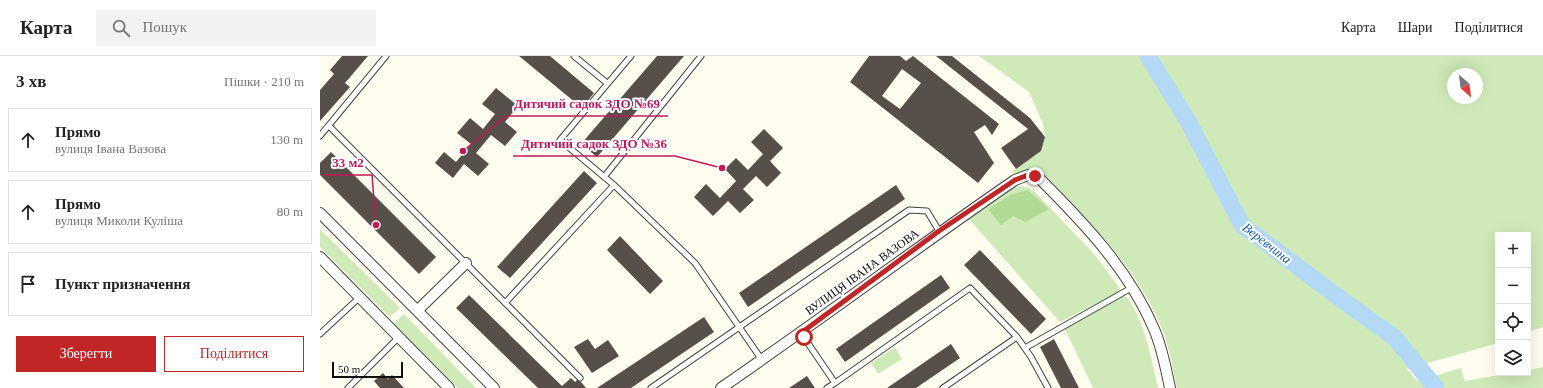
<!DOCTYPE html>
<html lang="uk">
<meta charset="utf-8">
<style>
:root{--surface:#fff;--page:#f2f2f2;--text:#222;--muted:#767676;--line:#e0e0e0;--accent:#bf2625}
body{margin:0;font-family:Georgia,serif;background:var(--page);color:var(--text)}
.controls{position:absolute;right:12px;bottom:12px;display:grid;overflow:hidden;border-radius:0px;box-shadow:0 4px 16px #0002}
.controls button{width:36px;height:36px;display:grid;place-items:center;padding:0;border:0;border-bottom:1px solid var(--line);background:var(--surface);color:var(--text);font:20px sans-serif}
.compass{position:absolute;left:1127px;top:12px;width:36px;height:36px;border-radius:50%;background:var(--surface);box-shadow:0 4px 16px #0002;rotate:152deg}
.scale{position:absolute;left:12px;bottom:10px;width:71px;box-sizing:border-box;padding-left:4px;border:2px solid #0e0e0e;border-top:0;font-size:11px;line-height:14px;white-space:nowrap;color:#0e0e0e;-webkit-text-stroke:3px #fff;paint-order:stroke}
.stop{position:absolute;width:12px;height:12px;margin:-9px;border:3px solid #bf2625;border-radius:50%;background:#fff}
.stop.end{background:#bf2625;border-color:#fff;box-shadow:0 1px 4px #0008}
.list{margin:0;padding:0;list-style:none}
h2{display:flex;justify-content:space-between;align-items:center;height:52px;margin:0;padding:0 16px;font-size:17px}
h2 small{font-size:13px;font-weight:400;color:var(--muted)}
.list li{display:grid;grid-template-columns:26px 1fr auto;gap:12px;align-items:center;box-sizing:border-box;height:64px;margin:0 8px 8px;padding:0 8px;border:1px solid var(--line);border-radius:0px}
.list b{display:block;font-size:15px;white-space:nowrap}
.list p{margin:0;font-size:13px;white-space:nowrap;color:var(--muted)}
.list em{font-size:13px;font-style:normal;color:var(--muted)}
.actions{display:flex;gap:8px;padding:12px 16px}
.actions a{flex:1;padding:9px 0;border:1px solid var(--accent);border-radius:0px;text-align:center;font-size:14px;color:var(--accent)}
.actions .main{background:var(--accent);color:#fff}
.icon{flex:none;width:22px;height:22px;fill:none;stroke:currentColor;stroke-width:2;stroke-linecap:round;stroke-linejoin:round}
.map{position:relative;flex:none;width:1223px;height:332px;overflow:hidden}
header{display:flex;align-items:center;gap:24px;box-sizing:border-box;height:56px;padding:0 20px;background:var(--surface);border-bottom:1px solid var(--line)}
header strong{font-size:19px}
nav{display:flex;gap:22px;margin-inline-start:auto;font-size:14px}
.search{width:280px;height:36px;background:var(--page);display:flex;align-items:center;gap:10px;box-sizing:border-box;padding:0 14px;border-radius:0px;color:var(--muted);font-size:15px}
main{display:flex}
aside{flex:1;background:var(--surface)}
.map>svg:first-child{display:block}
</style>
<header>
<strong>Карта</strong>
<div class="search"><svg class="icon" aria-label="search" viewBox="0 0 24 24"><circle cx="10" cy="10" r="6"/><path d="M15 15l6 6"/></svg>Пошук</div>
<nav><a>Карта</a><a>Шари</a><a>Поділитися</a></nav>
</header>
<main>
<aside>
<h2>3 хв<small>Пішки · 210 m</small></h2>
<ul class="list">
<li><svg class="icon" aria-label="ahead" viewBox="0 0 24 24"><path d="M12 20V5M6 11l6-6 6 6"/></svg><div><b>Прямо</b><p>вулиця Івана Вазова</p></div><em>130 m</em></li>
<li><svg class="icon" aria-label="ahead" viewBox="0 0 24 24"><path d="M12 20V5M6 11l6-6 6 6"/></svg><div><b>Прямо</b><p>вулиця Миколи Куліша</p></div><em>80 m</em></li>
<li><svg class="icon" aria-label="arrive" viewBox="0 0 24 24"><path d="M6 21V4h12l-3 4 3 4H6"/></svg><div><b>Пункт призначення</b></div></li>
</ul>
<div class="actions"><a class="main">Зберегти</a><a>Поділитися</a></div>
</aside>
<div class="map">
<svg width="1223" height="332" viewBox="0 0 1223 332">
<rect width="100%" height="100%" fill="#fffdef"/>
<!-- green -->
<path fill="#cfeab8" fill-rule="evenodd" d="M659,0h564v271l-15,5v-97h-30v108l-91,26 10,12 44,-13 4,13 45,-8h18v-3l15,-3v21h-366c-4,-17 -7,-37 -13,-54 -25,-67 -78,-115 -126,-167l-24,7 -2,-3 29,-20 4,-14 -2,-13 -14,-32zM1133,18h24v24h-24z
M701,130l8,2 6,4 59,62 25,33 -2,6 -57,29 -92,-104 45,-30z
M0,173l80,79 -10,9 -70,-70z
M801,241h6c18,26 24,60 31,91h-65l-29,-61z
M84,258l72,74h-18l-64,-65z
M575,291l7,12 -24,15 -7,-11z"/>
<!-- forest -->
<path fill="#b2da97" d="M708,134l21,19 -24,13 -12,-6 -12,9 -13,-16 22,-14z"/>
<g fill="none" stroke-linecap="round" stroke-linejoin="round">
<!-- river -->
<path stroke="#b3d9f6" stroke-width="17" d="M828,0l41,67 53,102 100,75 52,37 42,51"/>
</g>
<!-- building -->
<path fill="#57504a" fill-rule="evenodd" d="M22,0h26l-23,27 5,4 -30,34v-31l14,-16 -4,-4z
M199,0h31l44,37 -12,15z
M337,0h27l-87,101 -16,-13z
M549,0h31l6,5 7,-5 86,68 -7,11 -7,-10 -11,7 20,31 -16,20 -128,-101zM582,13l19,14 -21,26 -18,-13z
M616,0h16l78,62 15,19 -4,14 -25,18 -15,-21 27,-19z
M176,32l22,18 -13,16 12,10 -12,14 -14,-11 -15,18 13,11 -11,12 -14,-12 -11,14 -18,-15 9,-11 12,10 15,-18 -14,-11 13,-15 13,11 12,-15 -13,-10z
M444,73l19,19 -13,13 11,12 -14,14 -11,-11 -13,13 11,11 -14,13 -12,-12 -15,15 -19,-19 12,-13 14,14 16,-17 -11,-12 11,-11 12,12 15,-16 -12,-12z
M11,96l105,105 -17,17 -99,-99v-12z
M264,115l13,12 -87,95 -13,-11z
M576,129l9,14 -157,108 -9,-14z
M300,180l43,45 -13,13 -43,-44z
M660,194l66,69 -15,15 -67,-69z
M621,219l9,13 -105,74 -9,-13z
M149,239l93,91 9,-8 4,4 2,-2 4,2 5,6h-48l-82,-80z
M384,261l10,15 -83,56h-34z
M268,283l7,10 13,-9 11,16 -27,17 -18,-26z
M734,283l25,49h-18l-21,-41z
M631,288l9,14 -44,30h-29z
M63,317l5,6 4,-4 12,13h-24l-6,-7z
M487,320l8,12h-26z"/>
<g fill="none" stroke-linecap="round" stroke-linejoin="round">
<!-- lane casing -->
<g stroke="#414141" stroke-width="7">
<path id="lane" d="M254,0l33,27
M9,70l251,252
M0,80l66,-80
M284,121l97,-121
M294,129l-54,-45 71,-84
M185,247l109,-118 81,78 67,97
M481,277l34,50 -8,5
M0,278l40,-37
M697,281l14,20 17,31
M705,292l108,-61
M515,327l135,-95 47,49 -74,51
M28,332l51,-51
M331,332l258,-178 18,1 12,20"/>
</g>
<!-- street casing -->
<g stroke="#414141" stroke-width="12">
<path id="street" d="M0,157l174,175
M0,201l129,131
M98,254l48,-47
M401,332c99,-68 195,-140 294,-208l13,-5 11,3c45,45 90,92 115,151 8,18 12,40 16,59"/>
</g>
<!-- lane -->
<use href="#lane" stroke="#fff" stroke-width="5"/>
<!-- street -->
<use href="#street" stroke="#fff" stroke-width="10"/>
</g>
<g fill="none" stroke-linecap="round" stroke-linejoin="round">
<!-- route -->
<path stroke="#bf2625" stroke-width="5" d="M484,281l-3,-4 138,-102 76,-51 13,-5 7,1"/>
</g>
<g text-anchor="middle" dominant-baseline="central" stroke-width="4" stroke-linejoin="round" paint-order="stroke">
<!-- street labels -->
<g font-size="12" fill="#0e0e0e" stroke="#fff">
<text transform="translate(542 216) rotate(-36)">ВУЛИЦЯ ІВАНА ВАЗОВА</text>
</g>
<!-- water labels -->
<g font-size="13" font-style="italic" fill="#165ca1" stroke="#fff">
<text transform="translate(947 187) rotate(38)">Веревчина</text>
</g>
</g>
<!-- callouts -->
<path fill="none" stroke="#c2185b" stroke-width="1.5" d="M143 95L186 60H348M402 112L355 100H193M56 169L52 119H4"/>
<g fill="#c2185b" stroke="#fff" stroke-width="1.5">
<circle cx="143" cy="95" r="4"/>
<circle cx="402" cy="112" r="4"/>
<circle cx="56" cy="169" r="4"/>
</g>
<g font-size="13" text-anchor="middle" font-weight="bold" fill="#c2185b" stroke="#fff" stroke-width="4" stroke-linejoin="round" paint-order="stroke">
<text x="267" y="52">Дитячий садок ЗДО №69</text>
<text x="274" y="92">Дитячий садок ЗДО №36</text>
<text x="28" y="111">33 м2</text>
</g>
</svg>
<div class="controls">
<button>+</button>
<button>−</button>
<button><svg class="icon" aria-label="locate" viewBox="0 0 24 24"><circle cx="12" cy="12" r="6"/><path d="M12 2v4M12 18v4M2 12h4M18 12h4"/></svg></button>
<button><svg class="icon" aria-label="layers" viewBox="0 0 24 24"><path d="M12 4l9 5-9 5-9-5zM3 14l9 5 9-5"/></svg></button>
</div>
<svg class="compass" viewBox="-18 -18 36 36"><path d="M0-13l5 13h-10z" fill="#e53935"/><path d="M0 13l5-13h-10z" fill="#767676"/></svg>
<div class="scale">50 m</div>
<div class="stop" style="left:484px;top:281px"></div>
<div class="stop end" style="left:715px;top:120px"></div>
</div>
</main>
